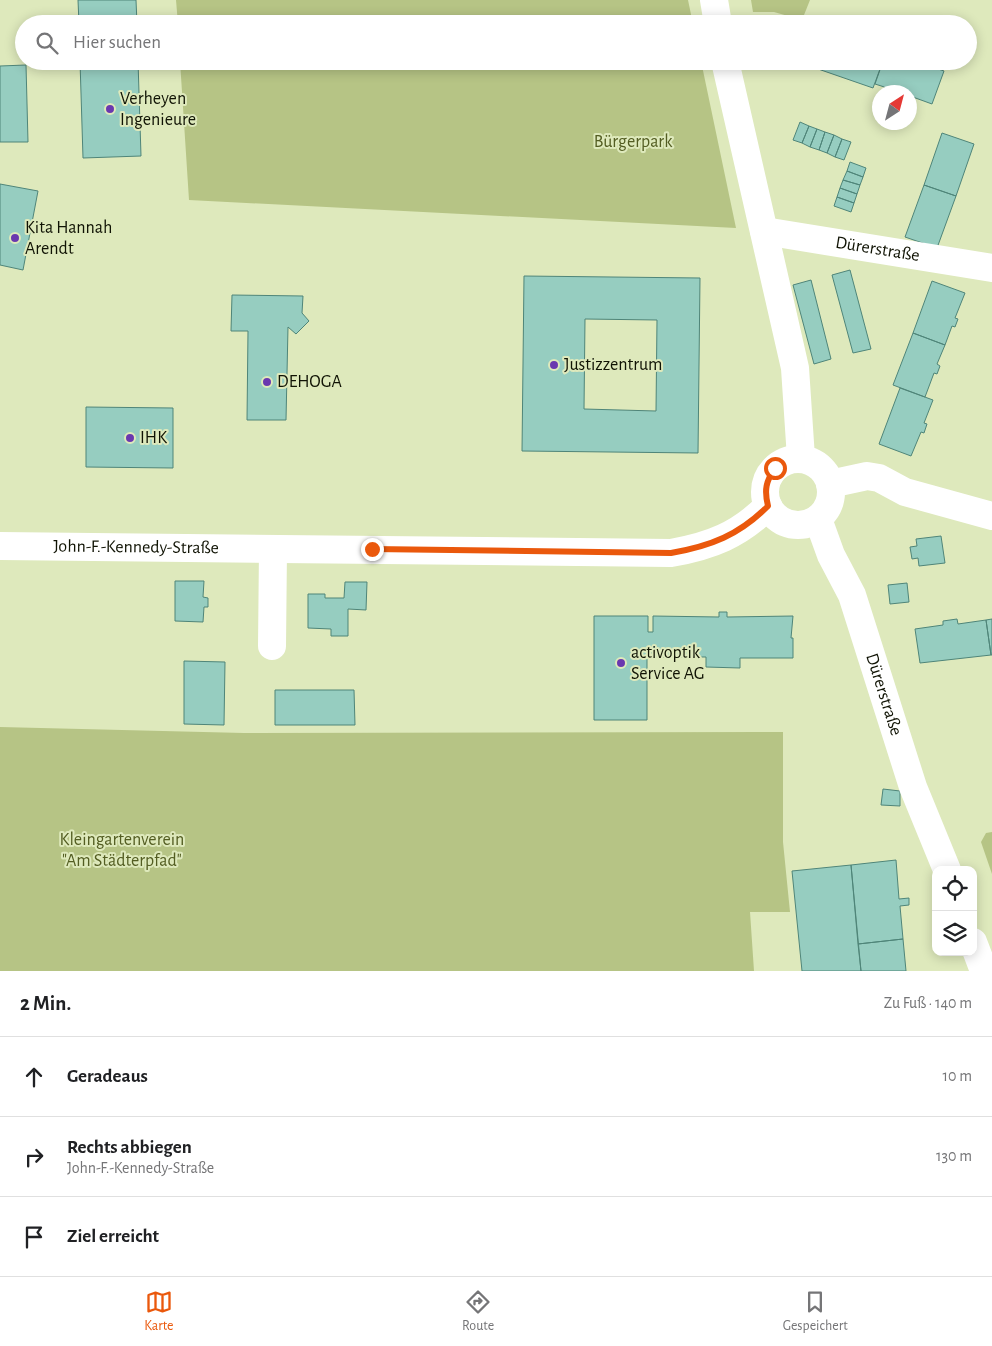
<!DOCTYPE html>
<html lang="de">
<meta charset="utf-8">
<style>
:root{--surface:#fff;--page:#f6f6f6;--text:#202124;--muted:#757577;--line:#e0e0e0;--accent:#ea580c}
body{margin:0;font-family:"Alegreya Sans",sans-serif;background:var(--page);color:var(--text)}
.controls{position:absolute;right:15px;bottom:15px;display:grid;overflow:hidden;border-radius:10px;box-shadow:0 2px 12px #0003}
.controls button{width:45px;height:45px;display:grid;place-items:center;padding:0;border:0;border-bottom:1px solid var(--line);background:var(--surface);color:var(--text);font:25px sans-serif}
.compass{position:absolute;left:872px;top:85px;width:45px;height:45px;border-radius:50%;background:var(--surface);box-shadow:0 2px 12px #0003;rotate:36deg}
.stop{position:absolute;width:15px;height:15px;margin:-11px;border:4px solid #ea580c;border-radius:50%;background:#fff}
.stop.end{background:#ea580c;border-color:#fff;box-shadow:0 1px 5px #0008}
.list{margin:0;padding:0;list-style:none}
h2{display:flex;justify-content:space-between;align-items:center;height:65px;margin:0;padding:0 20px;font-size:21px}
h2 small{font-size:16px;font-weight:400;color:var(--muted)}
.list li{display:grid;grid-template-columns:32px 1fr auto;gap:15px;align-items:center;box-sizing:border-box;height:80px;padding:0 20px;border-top:1px solid var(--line)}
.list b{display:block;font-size:19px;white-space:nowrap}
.list p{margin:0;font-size:16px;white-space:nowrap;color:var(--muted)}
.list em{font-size:16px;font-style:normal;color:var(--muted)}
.icon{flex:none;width:28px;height:28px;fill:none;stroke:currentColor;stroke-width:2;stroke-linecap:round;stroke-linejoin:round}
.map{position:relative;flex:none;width:992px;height:971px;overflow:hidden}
.search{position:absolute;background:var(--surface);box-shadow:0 2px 12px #0003;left:15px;right:15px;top:15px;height:55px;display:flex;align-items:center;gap:12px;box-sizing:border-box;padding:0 18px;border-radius:28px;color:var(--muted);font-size:19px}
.sheet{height:305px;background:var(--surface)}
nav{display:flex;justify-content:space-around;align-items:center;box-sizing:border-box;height:70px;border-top:1px solid var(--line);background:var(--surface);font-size:14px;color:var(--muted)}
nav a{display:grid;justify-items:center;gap:2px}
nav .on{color:var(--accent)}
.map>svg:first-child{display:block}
</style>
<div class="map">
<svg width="992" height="971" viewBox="0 0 992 971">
<rect width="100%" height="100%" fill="#dee9bc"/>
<!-- green -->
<path fill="#b6c485" d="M176,0h512l5,24h-515z
M751,0h59l-8,20 -28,-8h-21z
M180,61h521l35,167 -547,-28z
M0,727l244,6 539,-1v110l7,70h-40l4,59h-754z
M992,832v42l-11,-32 5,-9z"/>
<!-- building -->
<path fill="#96cdc0" stroke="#4f8579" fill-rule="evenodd" d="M78,0h58l1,24h-58z
M80,61h58l3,95 -58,2z
M797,61h26l-2,9z
M823,61h60l-10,27 -52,-18z
M883,61h32l29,10 -12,33 -22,-8v-4h-10l-25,-8z
M26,65l2,77h-28v-76z
M800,122l9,4 -7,17 -9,-3z
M809,126l8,3 -7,18 -8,-4z
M817,129l8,3 -6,18 -9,-3z
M825,132l9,3 -7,18 -8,-3z
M942,133l32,11 -18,52 -32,-11z
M834,135l8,4 -7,18 -8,-4z
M842,139l9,3 -7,18 -9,-3z
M850,162l16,6 -3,9 -16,-6z
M847,171l16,6 -3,8 -17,-5z
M843,180l17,5 -3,9 -17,-6z
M0,184l38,7 -15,79 -23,-5z
M924,185l32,11 -19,52 -32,-11z
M840,188l17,6 -3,9 -17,-6z
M837,197l17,6 -3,9 -17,-6z
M850,270l21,79 -18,4 -21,-78z
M524,276l176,2 -2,175 -176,-2zM585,319l72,1 -1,91 -72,-2z
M811,280l20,79 -17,5 -21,-79z
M932,281l33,12 -10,25 3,1 -3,8 -3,-1 -7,19 -32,-12z
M232,295l71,1 -1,17 7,8 -13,13 -8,-7 -2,93h-39l1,-89h-17z
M913,333l32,12 -8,19 3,2 -3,8 -3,-1 -9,24 -32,-12z
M900,388l33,12 -9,23 3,1 -3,9 -3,-1 -10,24 -32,-12z
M86,407l87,1v60l-87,-1z
M941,536l4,27 -26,3 -1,-8 -6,1 -2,-12 7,-1 -1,-7z
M175,581h29l-1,16 5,1v9h-4l-1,15 -28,-1z
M345,582h22l-1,28 -18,-1v27h-17v-7l-23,-1v-34h17v4h19z
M907,583l2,19 -19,2 -2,-19z
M719,612h8v5l66,-1 -2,22h2v20h-53v10l-34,-1v-10h-53v-4h-6v67h-53v-104h54v16h5v-16l66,1z
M957,619l1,5 28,-4 5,35 -71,8 -5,-34 28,-4v-4z
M992,619v36h-1l-5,-35z
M184,661l41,1 -1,63 -40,-1z
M275,690h79l1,35h-80z
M883,789l17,2v15l-19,-1z
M896,860l3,39 10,-1v7l-9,1 3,33 -45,5 -7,-79z
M851,865l10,106h-59l-10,-100z
M903,939l3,32h-45l-3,-27z"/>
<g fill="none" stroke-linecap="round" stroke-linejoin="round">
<!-- minor -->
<g stroke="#fff" stroke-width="28">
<path d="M714,0l4,24"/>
<path d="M725,61l70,307 6,90"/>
<path id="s1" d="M764,231l228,37"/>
<circle cx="798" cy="492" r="33"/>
<path d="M830,484l37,-8 12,2 26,14 87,24"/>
<path id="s2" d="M818,519l13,36 21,40 61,192 34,83"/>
<path id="s3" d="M0,546l671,7c40,-7 68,-18 97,-47"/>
<path d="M272,646l1,-97"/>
<path d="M973,942l11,29"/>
</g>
</g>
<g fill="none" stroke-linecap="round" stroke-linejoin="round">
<!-- route -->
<path stroke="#ea580c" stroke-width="6" d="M372,549l299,4c40,-7 68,-18 97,-47 -4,-16 -2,-25 7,-38"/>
</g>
<!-- markers -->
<g fill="#6a38af" stroke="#dee9bc" stroke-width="2">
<circle cx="110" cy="109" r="5"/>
<circle cx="15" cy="238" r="5"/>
<circle cx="554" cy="365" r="5"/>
<circle cx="267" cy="382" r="5"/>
<circle cx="130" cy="438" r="5"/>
<circle cx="621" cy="663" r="5"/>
</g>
<g text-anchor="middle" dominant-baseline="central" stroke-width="4" stroke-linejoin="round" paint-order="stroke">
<!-- poi labels -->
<g font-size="18" fill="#101304" stroke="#dee9bc" text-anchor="start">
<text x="120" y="99">Verheyen<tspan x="120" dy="21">Ingenieure</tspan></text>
<text x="25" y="228">Kita Hannah<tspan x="25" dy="21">Arendt</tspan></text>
<text x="564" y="365">Justizzentrum</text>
<text x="277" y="382">DEHOGA</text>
<text x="140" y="438">IHK</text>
<text x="631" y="653">activoptik<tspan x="631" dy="21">Service AG</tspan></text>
</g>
<!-- park labels -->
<g font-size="18" fill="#535d22" stroke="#dee9bc">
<text x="633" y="142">Bürgerpark</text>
<text x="122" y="840">Kleingartenverein<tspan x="122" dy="21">"Am Städterpfad"</tspan></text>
</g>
<!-- street labels -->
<g font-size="18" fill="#101304" stroke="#dee9bc">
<text stroke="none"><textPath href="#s1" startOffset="115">Dürerstraße</textPath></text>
<text stroke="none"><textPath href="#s3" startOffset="136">John-F.-Kennedy-Straße</textPath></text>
<text stroke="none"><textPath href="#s2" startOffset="188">Dürerstraße</textPath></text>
</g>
</g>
</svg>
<div class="controls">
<button><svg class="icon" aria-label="locate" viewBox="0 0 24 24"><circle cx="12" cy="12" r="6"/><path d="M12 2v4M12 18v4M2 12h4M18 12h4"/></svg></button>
<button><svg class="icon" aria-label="layers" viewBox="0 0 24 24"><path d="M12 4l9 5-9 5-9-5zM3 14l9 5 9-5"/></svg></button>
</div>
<svg class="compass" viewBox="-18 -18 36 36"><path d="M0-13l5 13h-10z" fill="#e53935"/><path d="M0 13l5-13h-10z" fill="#757577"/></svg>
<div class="stop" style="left:775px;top:468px"></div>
<div class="stop end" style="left:372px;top:549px"></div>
<div class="search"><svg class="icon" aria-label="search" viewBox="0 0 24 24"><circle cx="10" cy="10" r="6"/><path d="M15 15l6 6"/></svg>Hier suchen</div>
</div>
<section class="sheet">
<h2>2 Min.<small>Zu Fuß · 140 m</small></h2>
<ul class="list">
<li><svg class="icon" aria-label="ahead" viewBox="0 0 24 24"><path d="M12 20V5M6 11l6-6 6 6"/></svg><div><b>Geradeaus</b></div><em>10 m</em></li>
<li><svg class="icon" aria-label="right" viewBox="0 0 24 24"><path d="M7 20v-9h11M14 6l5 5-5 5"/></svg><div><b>Rechts abbiegen</b><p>John-F.-Kennedy-Straße</p></div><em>130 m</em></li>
<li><svg class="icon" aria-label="arrive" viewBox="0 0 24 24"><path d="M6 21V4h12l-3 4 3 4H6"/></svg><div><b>Ziel erreicht</b></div></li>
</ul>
</section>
<nav>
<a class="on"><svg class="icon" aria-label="map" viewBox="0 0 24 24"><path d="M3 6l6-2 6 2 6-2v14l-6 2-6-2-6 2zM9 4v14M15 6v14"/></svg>Karte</a>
<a><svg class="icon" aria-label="directions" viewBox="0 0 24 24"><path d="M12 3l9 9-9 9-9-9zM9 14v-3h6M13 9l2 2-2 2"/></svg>Route</a>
<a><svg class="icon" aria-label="saved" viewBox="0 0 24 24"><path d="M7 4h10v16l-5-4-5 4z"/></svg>Gespeichert</a>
</nav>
